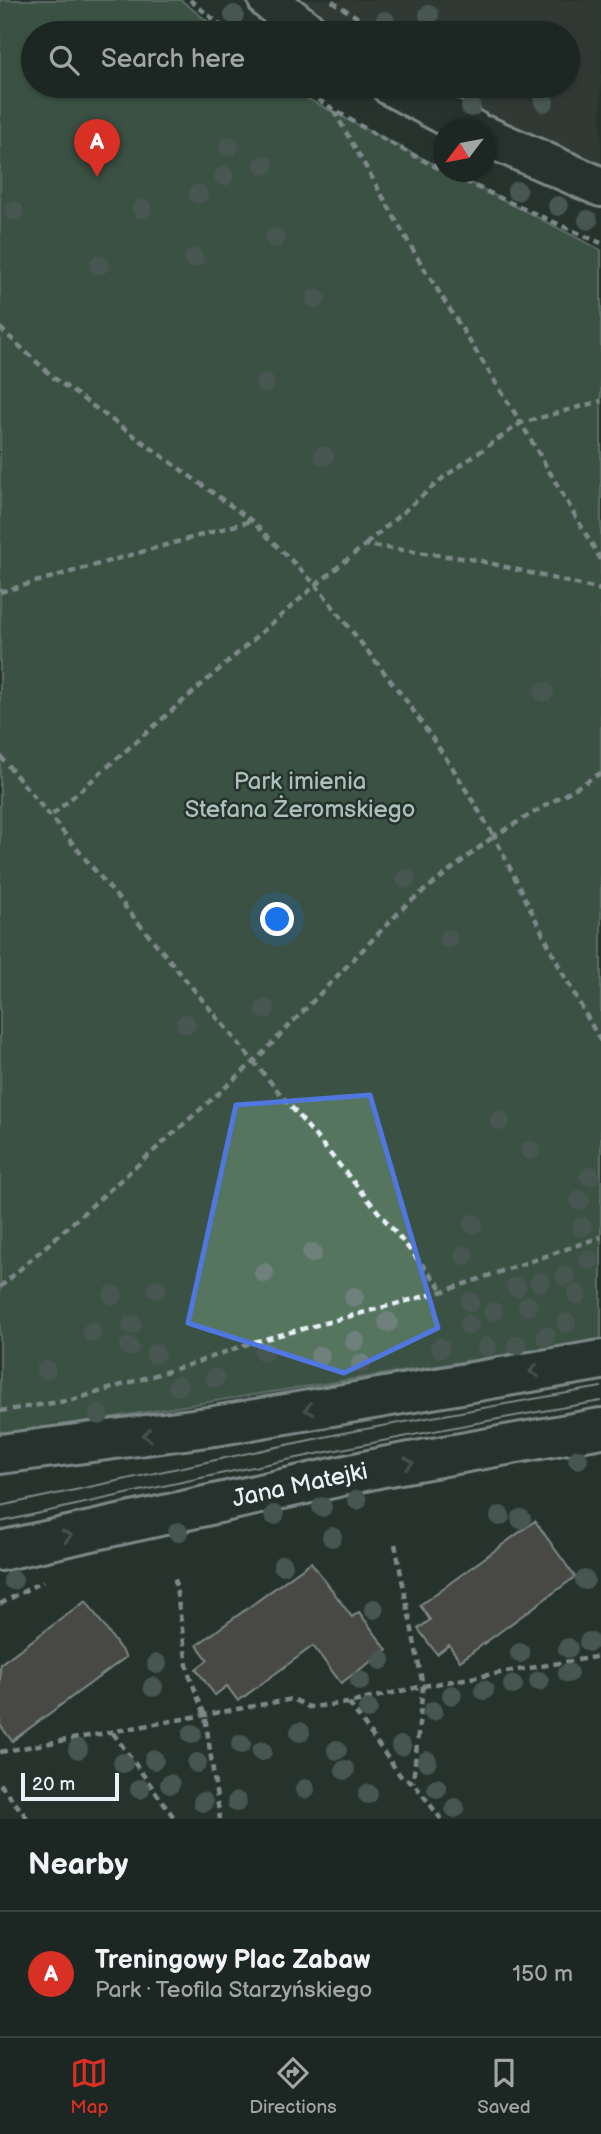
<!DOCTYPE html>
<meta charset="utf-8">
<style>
:root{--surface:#1c2622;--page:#252e2a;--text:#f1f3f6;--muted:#a0a5a5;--line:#3a4340;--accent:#d93025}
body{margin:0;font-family:"Balsamiq Sans",sans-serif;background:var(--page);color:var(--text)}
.compass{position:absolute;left:433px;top:119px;width:63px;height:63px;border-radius:50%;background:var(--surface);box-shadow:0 2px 5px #0004;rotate:238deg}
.scale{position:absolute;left:21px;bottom:18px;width:98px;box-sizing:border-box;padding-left:7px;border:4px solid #e8f1f8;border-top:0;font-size:19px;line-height:24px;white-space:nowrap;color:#e8f1f8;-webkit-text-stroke:5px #26332d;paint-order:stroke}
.you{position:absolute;left:278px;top:920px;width:24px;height:24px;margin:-18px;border:5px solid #fff;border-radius:50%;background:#1a73e8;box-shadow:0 0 0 10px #1a73e833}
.badge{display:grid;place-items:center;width:46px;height:46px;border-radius:50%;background:var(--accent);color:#fff;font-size:23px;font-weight:700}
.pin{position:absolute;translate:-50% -58px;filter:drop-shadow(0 2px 4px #0008)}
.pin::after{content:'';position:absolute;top:37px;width:24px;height:21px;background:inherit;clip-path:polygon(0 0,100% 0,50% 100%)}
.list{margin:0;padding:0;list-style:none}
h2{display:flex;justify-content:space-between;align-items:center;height:91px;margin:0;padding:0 28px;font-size:30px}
h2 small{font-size:23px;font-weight:400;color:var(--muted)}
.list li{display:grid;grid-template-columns:46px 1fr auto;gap:21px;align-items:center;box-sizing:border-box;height:126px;padding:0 28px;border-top:2px solid var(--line)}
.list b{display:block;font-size:26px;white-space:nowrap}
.list p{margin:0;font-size:23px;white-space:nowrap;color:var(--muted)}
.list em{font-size:23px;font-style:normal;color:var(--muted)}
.icon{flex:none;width:38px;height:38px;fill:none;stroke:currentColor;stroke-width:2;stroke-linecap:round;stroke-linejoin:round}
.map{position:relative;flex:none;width:601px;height:1819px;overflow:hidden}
.search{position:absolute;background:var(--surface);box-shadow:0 2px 5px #0004;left:21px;right:21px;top:21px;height:77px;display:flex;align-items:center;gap:18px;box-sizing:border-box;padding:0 24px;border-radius:38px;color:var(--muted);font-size:26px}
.sheet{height:217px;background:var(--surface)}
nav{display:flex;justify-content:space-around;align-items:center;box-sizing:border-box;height:98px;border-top:2px solid var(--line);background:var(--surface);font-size:19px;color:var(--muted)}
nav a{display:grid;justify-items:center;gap:4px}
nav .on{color:var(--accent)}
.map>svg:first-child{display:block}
</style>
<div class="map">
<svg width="601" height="1819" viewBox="0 0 601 1819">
<rect width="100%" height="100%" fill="#26332d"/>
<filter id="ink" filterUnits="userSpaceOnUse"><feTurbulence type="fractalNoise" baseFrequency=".0143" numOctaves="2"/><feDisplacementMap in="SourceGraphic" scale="14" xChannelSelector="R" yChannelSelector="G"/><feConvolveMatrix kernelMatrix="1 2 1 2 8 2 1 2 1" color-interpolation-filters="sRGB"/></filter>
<g filter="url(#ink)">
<!-- built -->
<path fill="#3c423c" d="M297,0h304v163l-161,-70 -11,-7h139v-53h-221z"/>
<!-- green -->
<path fill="#55755e" stroke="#9eb3ab" stroke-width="2" d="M0,0h181l41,33h-189v53h254l9,7 147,76 1,3h5l152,78v1090l-601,95z"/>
<!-- building -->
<path fill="#71645f" stroke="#e8f1f8" stroke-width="2" d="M535,1521l40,56 -115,84 -11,-16 -12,9 -19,-25 12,-9 -10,-15z
M311,1562l41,55 7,-5 28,38 -46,33 -28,-37 -75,55 -11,-15 -12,9 -19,-26 12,-9 -11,-15z
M86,1601l40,56 -114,84 -12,-16v-61z"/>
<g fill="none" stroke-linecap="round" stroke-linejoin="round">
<!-- minor casing -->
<g stroke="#e8f1f8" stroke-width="44">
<path id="minor" d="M268,0l42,33
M391,86l82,44
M486,136l115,51
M0,1454l215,-28 386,-66
M0,1551l383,-84 218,-39"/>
</g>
<!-- path -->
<path stroke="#e8f1f8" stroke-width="4.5" stroke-dasharray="7 5" stroke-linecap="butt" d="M190,0l40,33
M332,1l49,32
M298,86c94,65 198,111 303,157
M334,111l83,146 104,166 80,-22
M0,328l54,50 198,143 64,64 49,-40 112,15 124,30
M366,544l78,-67 77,-54 80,137
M0,592l251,-71
M0,756l444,535
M601,773l-107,63 66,132 41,74
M0,1287l255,-226 151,-156 88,-69 -42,-69 -44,-64 -92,-118 -265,231
M0,1411l72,-11 123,-37 55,-20 194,-52 157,-54
M395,1544l28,142 -10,96
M175,1579l13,93 17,44 15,103
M0,1604l43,-23
M349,1703l53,75 11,4 28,37
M113,1733l62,86
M0,1752l293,-53 16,8 40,-4 74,-17 178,-30
M0,1784l28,35"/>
<!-- minor -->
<use href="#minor" stroke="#26332d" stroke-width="38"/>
<!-- tram -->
<path stroke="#e8f1f8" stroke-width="2" d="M0,1506l343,-73 258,-46
M0,1522c199,-45 399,-87 601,-121"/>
</g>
<!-- trees -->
<g fill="#70807b">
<circle cx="234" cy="15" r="10"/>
<circle cx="429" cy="15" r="10"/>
<circle cx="385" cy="21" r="10"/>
<circle cx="544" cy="102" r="10"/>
<circle cx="471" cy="107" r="10"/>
<circle cx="229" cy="146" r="10"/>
<circle cx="264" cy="165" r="10"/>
<circle cx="224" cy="176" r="10"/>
<circle cx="517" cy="191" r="10"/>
<circle cx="198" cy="194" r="10"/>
<circle cx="558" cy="206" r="10"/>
<circle cx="142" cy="209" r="10"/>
<circle cx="14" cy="211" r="10"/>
<circle cx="588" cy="220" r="10"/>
<circle cx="275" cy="238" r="10"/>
<circle cx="194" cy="258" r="10"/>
<circle cx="99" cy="265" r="10"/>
<circle cx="316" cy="299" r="10"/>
<circle cx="265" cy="383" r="10"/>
<circle cx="324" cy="456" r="10"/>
<circle cx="544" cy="692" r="10"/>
<circle cx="406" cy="879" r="10"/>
<circle cx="448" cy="939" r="10"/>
<circle cx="265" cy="1009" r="10"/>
<circle cx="186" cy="1024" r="10"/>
<circle cx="500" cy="1121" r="10"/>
<circle cx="530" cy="1150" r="10"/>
<circle cx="590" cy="1176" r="10"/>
<circle cx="580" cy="1200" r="10"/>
<circle cx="473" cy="1224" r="10"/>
<circle cx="582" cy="1227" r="10"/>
<circle cx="312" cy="1253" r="10"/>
<circle cx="464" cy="1255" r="10"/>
<circle cx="589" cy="1260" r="10"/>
<circle cx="264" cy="1273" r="10"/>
<circle cx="565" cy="1276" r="10"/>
<circle cx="540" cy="1282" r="10"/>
<circle cx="516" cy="1287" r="10"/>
<circle cx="157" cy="1289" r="10"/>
<circle cx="577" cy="1294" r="10"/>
<circle cx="113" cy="1295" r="10"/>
<circle cx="354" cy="1297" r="10"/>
<circle cx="470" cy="1302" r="10"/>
<circle cx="528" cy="1306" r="10"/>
<circle cx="493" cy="1312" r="10"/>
<circle cx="388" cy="1322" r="10"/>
<circle cx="566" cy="1323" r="10"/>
<circle cx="132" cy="1325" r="10"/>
<circle cx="469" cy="1325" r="10"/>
<circle cx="92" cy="1332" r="10"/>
<circle cx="546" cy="1336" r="10"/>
<circle cx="355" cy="1341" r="10"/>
<circle cx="517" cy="1345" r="10"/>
<circle cx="129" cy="1347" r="10"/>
<circle cx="487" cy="1347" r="10"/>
<circle cx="440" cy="1348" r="10"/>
<circle cx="264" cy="1352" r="10"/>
<circle cx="155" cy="1354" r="10"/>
<circle cx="320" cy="1356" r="10"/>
<circle cx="361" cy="1364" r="10"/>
<circle cx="46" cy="1370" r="10"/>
<circle cx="215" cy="1378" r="10"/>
<circle cx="178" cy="1386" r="10"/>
<circle cx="99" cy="1415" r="10"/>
<circle cx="578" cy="1459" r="10"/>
<circle cx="357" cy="1500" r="10"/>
<circle cx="322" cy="1507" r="10"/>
<circle cx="274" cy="1515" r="10"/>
<circle cx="500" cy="1516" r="10"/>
<circle cx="521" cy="1519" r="10"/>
<circle cx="178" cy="1532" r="10"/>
<circle cx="332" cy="1537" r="10"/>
<circle cx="283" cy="1565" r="10"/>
<circle cx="13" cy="1580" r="10"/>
<circle cx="585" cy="1580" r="10"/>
<circle cx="374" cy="1609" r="10"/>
<circle cx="589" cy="1642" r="10"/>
<circle cx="568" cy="1648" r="10"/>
<circle cx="520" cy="1653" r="10"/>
<circle cx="381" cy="1660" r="10"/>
<circle cx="157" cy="1664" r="10"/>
<circle cx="568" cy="1673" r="10"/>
<circle cx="360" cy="1681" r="10"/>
<circle cx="539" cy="1681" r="10"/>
<circle cx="513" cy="1685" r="10"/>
<circle cx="153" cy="1687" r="10"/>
<circle cx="484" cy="1690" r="10"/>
<circle cx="452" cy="1695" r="10"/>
<circle cx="368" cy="1709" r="10"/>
<circle cx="433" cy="1711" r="10"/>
<circle cx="300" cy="1732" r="10"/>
<circle cx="192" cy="1734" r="10"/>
<circle cx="241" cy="1744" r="10"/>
<circle cx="401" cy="1746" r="10"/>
<circle cx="78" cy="1749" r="10"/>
<circle cx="337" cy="1750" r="10"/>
<circle cx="262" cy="1751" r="10"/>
<circle cx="154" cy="1760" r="10"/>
<circle cx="427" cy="1761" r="10"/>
<circle cx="123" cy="1763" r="10"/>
<circle cx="197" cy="1763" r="10"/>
<circle cx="345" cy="1770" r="10"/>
<circle cx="170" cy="1784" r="10"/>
<circle cx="437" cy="1788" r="10"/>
<circle cx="140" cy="1789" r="10"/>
<circle cx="305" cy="1789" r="10"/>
<circle cx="368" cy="1794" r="10"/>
<circle cx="203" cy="1802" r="10"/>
<circle cx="237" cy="1802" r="10"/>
<circle cx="455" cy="1808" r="10"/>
</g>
<!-- one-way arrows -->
<defs><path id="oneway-chevron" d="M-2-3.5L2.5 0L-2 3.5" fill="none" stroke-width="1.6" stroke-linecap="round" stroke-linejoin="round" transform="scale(1.75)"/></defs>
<g stroke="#6a7674">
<use href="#oneway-chevron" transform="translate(534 1371) rotate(171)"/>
<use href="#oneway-chevron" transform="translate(309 1409) rotate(170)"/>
<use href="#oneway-chevron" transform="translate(147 1435) rotate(174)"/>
<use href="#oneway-chevron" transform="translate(409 1463) rotate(-10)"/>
<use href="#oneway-chevron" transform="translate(67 1536) rotate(-13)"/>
</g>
</g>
<!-- marked area -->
<path d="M0 0H601V1819H0ZM370,1095l68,233 -94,45 -156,-50 48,-218z" fill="#26332d" fill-opacity=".55" fill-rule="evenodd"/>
<path fill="none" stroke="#5077e0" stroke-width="5" stroke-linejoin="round" d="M370,1095l68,233 -94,45 -156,-50 48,-218z"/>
<g text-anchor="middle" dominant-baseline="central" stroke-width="5" stroke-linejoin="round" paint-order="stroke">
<!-- park labels -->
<g font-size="24" fill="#adbfba" stroke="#26332d">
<text x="300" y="781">Park imienia<tspan x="300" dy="28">Stefana Żeromskiego</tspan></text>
</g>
<!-- street labels -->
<g font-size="24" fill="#e8f1f8" stroke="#26332d">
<text transform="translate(300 1485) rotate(-12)">Jana Matejki</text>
</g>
</g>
</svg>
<svg class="compass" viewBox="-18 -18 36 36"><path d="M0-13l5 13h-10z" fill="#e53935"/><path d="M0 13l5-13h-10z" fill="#a0a5a5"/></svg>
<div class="scale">20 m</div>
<div class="you"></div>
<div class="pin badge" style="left:97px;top:177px">A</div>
<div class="search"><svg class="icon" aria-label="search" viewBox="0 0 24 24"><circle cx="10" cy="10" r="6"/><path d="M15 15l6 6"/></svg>Search here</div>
</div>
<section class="sheet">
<h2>Nearby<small></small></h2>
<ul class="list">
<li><span class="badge">A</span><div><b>Treningowy Plac Zabaw</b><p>Park · Teofila Starzyńskiego</p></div><em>150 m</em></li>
</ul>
</section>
<nav>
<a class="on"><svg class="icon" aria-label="map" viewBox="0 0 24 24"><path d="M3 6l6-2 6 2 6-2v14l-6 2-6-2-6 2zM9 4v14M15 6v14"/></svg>Map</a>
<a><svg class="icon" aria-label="directions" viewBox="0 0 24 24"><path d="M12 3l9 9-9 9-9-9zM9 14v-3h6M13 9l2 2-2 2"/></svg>Directions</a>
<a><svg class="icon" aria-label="saved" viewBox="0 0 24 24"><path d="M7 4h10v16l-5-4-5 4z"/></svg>Saved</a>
</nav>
